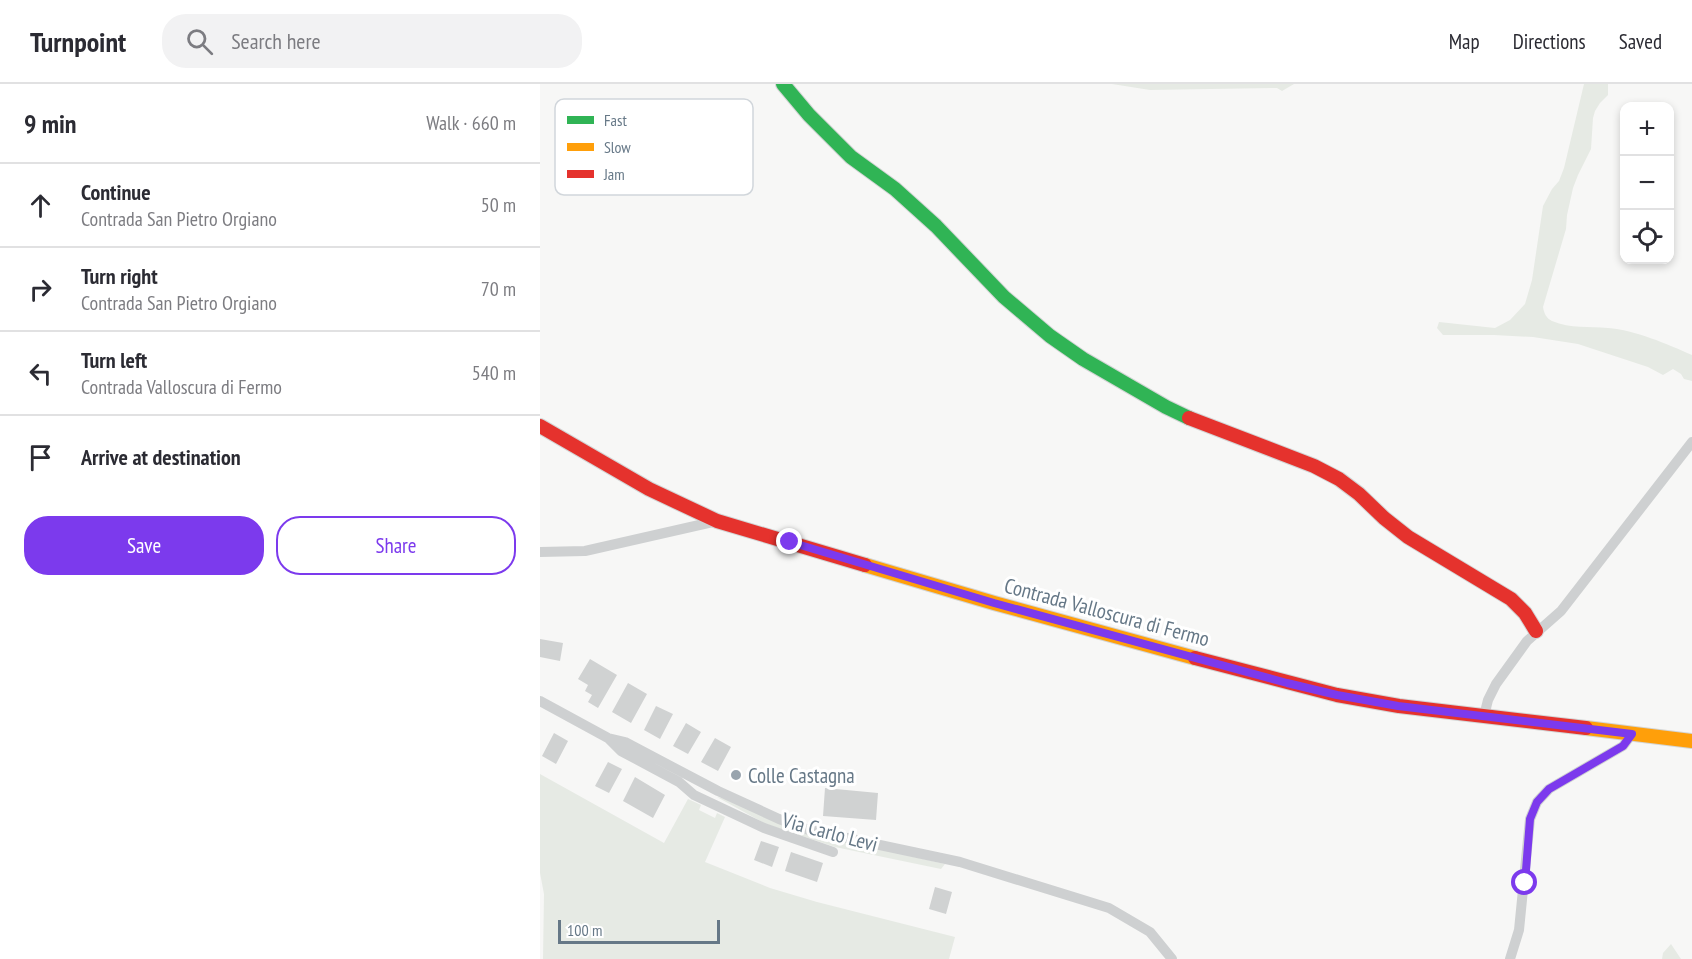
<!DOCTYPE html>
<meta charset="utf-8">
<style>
:root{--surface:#fff;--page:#f2f2f3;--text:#2b2b33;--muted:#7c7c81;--line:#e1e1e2;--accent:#7c3aed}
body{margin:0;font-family:"PT Sans Narrow",sans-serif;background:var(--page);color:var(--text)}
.controls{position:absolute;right:18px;top:18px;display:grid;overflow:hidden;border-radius:12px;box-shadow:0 3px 9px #0003}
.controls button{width:54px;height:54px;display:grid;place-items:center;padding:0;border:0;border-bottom:2px solid var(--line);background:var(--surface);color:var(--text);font:30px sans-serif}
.scale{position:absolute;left:18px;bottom:15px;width:162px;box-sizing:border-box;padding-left:6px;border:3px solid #667887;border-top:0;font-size:16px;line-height:21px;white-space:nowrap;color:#667887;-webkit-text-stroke:4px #fff;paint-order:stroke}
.stop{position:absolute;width:18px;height:18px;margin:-14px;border:4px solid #7c3aed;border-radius:50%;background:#fff}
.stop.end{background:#7c3aed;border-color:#fff;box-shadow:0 2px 6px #0008}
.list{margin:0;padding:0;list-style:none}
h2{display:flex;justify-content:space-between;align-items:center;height:78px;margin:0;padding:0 24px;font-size:26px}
h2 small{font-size:20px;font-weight:400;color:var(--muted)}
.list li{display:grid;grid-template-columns:39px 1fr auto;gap:18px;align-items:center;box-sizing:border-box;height:84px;padding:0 24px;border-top:2px solid var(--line)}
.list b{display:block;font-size:22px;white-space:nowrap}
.list p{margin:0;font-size:20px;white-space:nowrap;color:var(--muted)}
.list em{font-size:20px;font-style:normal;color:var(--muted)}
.actions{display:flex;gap:12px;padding:18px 24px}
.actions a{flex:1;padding:14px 0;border:2px solid var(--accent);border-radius:24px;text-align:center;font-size:21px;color:var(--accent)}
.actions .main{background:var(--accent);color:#fff}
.icon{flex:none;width:33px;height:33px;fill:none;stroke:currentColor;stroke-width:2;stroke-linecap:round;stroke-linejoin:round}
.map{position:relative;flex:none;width:1152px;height:875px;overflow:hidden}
header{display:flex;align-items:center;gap:36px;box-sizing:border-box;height:84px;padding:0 30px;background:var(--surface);border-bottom:2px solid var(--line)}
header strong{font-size:28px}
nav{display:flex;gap:33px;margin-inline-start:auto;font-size:21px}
.search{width:420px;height:54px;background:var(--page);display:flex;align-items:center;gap:15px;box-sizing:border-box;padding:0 21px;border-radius:24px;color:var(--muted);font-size:22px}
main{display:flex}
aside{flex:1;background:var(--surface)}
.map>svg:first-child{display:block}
</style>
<header>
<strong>Turnpoint</strong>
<div class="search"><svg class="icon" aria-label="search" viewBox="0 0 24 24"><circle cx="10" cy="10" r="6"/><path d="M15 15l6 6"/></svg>Search here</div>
<nav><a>Map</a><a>Directions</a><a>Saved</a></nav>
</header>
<main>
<aside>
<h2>9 min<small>Walk · 660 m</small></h2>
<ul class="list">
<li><svg class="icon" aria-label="ahead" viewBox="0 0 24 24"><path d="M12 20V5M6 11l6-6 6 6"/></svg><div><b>Continue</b><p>Contrada San Pietro Orgiano</p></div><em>50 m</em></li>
<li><svg class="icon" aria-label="right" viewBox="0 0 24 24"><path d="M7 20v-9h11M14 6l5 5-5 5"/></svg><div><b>Turn right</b><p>Contrada San Pietro Orgiano</p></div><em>70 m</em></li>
<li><svg class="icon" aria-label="left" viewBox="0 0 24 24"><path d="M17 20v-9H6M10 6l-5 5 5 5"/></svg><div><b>Turn left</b><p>Contrada Valloscura di Fermo</p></div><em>540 m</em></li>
<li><svg class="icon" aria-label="arrive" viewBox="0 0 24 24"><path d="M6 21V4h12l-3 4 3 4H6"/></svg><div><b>Arrive at destination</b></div></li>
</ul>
<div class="actions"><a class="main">Save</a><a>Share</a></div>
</aside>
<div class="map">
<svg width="1152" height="875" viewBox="0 0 1152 875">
<rect width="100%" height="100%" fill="#f7f7f6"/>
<!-- green -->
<path fill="#e6eae4" d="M572,0h182l-12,7 -5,-3 -127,2z
M1044,0h24v11l-8,8 -5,8 -2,7 -2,31 -13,26 -5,13 -6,27 -1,14 -23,78c1,6 3,11 9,14 19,8 37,5 56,7 27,2 59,16 84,27v26l-8,-2 -3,-5 -8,-5 -10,6 -15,-8 -70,-23 -45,-7 -39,-2h-51l-6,-7 2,-6 56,6 15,-8 15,-16 7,-24 11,-74 9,-17 7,-8 5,-13z
M0,690l124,69 24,-44 13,6 -2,5 16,8 2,-5 8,4 -20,45 65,26 47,14 138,35 -6,22h-406l1,-65 -4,-21z
M177,713l13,3 78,33 137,31 -4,5 -106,-22 -69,-23z
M1131,860l10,15h-19l1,-6z"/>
<!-- building -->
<path fill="#d0d2d2" d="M0,555l23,4 -3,18 -20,-4z
M50,575l27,16 -19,33 -10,-6 4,-7 -7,-4 3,-6 -10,-6z
M88,599l19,11 -16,29 -19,-11z
M116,622l17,8 -13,25 -16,-9z
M146,639l15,9 -13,22 -15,-8z
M14,649l14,8 -12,23 -14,-8z
M175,654l16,9 -13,24 -17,-9z
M68,678l14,7 -13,24 -14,-7z
M95,693l30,18 -12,23 -30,-17z
M285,704l53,5 -2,27 -53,-4z
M221,757l18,6 -7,20 -18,-7z
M251,768l32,11 -6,19 -32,-11z
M395,803l17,5 -6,22 -17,-5z"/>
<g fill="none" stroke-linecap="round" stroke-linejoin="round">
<!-- fast casing -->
<g stroke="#d3d5d5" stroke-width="16">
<path id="fast" d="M243,0l26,31 42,42 44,32 41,37 68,71 46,39 33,23 83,48 23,11"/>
</g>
<!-- slow casing -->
<g stroke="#d3d5d5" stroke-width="16">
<path id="slow" d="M325,481l129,38 201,55
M1046,644l106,13"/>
</g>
<!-- jam casing -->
<g stroke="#d3d5d5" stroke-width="16">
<path id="jam" d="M649,334l125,48 25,13 20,15 25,24 24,19 103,62 14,14 11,18
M0,342l109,63 68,32 148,44
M655,574l142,37 62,11 187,22"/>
</g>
<!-- street -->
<path stroke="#ced0d1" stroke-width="10" d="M0,468l45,-1 132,-30
M0,617l68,37 17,4 93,49 61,28 30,11 151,32 149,46 41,24 22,27
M944,632l4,-16 8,-16 31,-43 34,-30 131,-169
M68,654l13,13 58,31 15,13 70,33 69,24
M970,875l9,-29 11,-111 7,-17 12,-13 74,-43 9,-12"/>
<!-- fast -->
<use href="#fast" stroke="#30b455" stroke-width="14"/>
<!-- slow -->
<use href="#slow" stroke="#ff9f0a" stroke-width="14"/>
<!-- jam -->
<use href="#jam" stroke="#e5322d" stroke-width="14"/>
</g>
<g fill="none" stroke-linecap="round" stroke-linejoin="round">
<!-- route -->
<path stroke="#7c3aed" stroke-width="8" d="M250,458l204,61 293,80 50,12 61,11 234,28 -9,12 -74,43 -12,13 -7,17 -5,64"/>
</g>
<!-- markers -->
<circle fill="#99a4ae" stroke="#fff" stroke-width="2" cx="196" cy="691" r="6"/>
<g text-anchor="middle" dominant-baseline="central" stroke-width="6" stroke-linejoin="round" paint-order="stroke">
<!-- street labels -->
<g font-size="21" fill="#667887" stroke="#fff">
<text transform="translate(567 528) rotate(15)">Contrada Valloscura di Fermo</text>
<text transform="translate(290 748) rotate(15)">Via Carlo Levi</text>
</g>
<!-- poi labels -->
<g font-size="21" fill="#667887" stroke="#fff" text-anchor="start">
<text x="208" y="691">Colle Castagna</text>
</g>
</g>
<!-- legend -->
<rect x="15" y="15" width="198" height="96" rx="9" fill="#fff" stroke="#d1d6db" stroke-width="1.5"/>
<rect x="27" y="32" width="27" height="8" fill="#30b455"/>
<rect x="27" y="59" width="27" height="8" fill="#ff9f0a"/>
<rect x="27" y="86" width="27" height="8" fill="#e5322d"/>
<g font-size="16" fill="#667887">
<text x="64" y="42">Fast</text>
<text x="64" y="69">Slow</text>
<text x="64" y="96">Jam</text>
</g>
</svg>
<div class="controls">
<button>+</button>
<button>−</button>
<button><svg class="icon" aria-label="locate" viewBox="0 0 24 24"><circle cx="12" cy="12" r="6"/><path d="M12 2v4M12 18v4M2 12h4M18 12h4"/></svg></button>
</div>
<div class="scale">100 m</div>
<div class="stop" style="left:985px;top:799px"></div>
<div class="stop end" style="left:250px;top:458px"></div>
</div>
</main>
